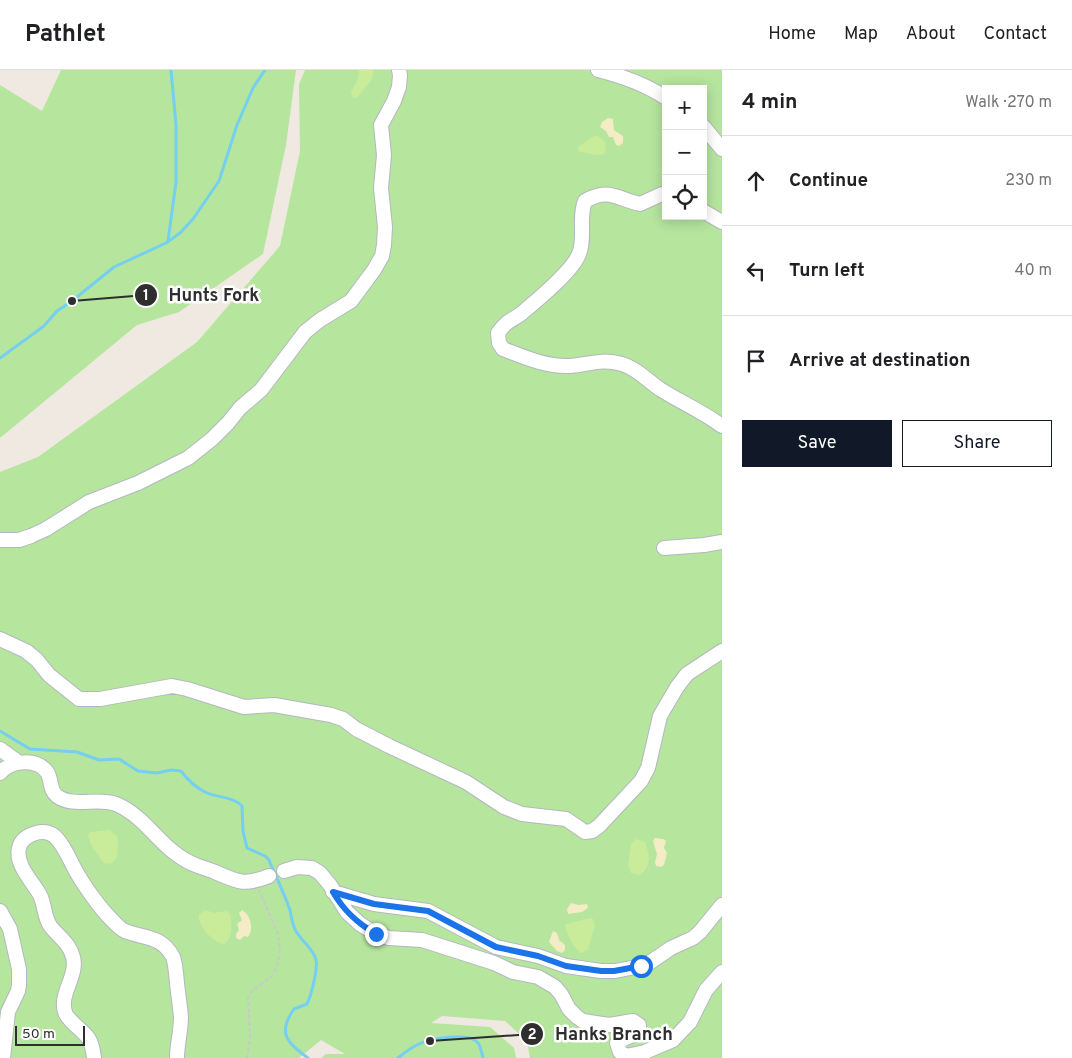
<!DOCTYPE html>
<meta charset="utf-8">
<style>
:root{--surface:#fff;--page:#f2f2f2;--text:#202124;--muted:#757577;--line:#e0e0e0;--accent:#111827}
body{margin:0;font-family:Overpass,sans-serif;background:var(--page);color:var(--text)}
.controls{position:absolute;right:15px;top:15px;display:grid;overflow:hidden;border-radius:0px;box-shadow:0 2px 12px #0003}
.controls button{width:45px;height:45px;display:grid;place-items:center;padding:0;border:0;border-bottom:1px solid var(--line);background:var(--surface);color:var(--text);font:25px sans-serif}
.scale{position:absolute;left:15px;bottom:12px;width:70px;box-sizing:border-box;padding-left:5px;border:2px solid #2e2e2e;border-top:0;font-size:14px;line-height:18px;white-space:nowrap;color:#2e2e2e;-webkit-text-stroke:4px #fff;paint-order:stroke}
.stop{position:absolute;width:15px;height:15px;margin:-11px;border:4px solid #1a73e8;border-radius:50%;background:#fff}
.stop.end{background:#1a73e8;border-color:#fff;box-shadow:0 1px 5px #0008}
.list{margin:0;padding:0;list-style:none}
h2{display:flex;justify-content:space-between;align-items:center;height:65px;margin:0;padding:0 20px;font-size:21px}
h2 small{font-size:16px;font-weight:400;color:var(--muted)}
.list li{display:grid;grid-template-columns:32px 1fr auto;gap:15px;align-items:center;box-sizing:border-box;height:90px;padding:0 20px;border-top:1px solid var(--line)}
.list b{display:block;font-size:19px;white-space:nowrap}
.list em{font-size:16px;font-style:normal;color:var(--muted)}
.actions{display:flex;gap:10px;padding:15px 20px}
.actions a{flex:1;padding:11px 0;border:1px solid var(--accent);border-radius:0px;text-align:center;font-size:18px;color:var(--accent)}
.actions .main{background:var(--accent);color:#fff}
.icon{flex:none;width:28px;height:28px;fill:none;stroke:currentColor;stroke-width:2;stroke-linecap:round;stroke-linejoin:round}
.map{position:relative;flex:none;width:722px;height:988px;overflow:hidden}
header{display:flex;align-items:center;gap:30px;box-sizing:border-box;height:70px;padding:0 25px;background:var(--surface);border-bottom:1px solid var(--line)}
header strong{font-size:24px}
nav{display:flex;gap:28px;margin-inline-start:auto;font-size:18px}
main{display:flex}
aside{flex:1;background:var(--surface)}
.map>svg:first-child{display:block}
</style>
<header>
<strong>Pathlet</strong>
<nav><a>Home</a><a>Map</a><a>About</a><a>Contact</a></nav>
</header>
<main>
<div class="map">
<svg width="722" height="988" viewBox="0 0 722 988">
<rect width="100%" height="100%" fill="#efe9e1"/>
<!-- green -->
<path fill="#b6e59e" fill-rule="evenodd" d="M61,0h235l-10,75 -23,109 -84,58 -42,13 -137,113v-353l42,26z
M305,0h417v988h-192l-3,-17 -22,-20 -63,-5 -11,7 59,4 24,21 2,10h-195l5,-4h19l-24,-14 -22,18h-299v-586l38,-15 159,-115 83,-96 20,-95 -1,-67zM666,19h37v127h-37z"/>
<!-- sand -->
<path fill="#f3ecc5" d="M608,48l5,1 1,11 9,6v7l-4,3 -3,-1 -3,-8h-4l-3,-6 -6,-4 2,-5z
M655,768l8,1 3,2 -2,7 3,5 -3,12 -3,2 -5,-1 -1,-4 2,-8 -4,-13z
M571,833l8,2 8,-1 1,4 -6,4 -14,2 -1,-5z
M242,840c9,5 12,19 6,27l-4,-1 -4,4 -4,-2v-4l3,-4 -2,-6 5,-4 -3,-7z
M553,861l4,2 2,7 6,5v5l-3,3 -5,-2 -8,-9z"/>
<!-- pitch -->
<path fill="#c9ec9a" d="M359,0h14c2,11 -10,18 -15,27l-4,1 -2,-2 -1,-4 7,-13z
M594,66h4l7,6 1,10c-7,7 -17,0 -26,0l-2,-2v-3z
M110,760l7,6c1,10 4,31 -13,27 -6,-8 -15,-19 -16,-29l3,-2z
M636,769l9,3c5,13 7,27 -7,33l-7,-2 -3,-8 3,-21z
M205,840l9,3 12,-2 4,3c2,11 3,23 -6,30 -11,-1 -27,-19 -25,-29z
M590,848l3,1 2,6 -7,25 -7,3c-6,-3 -15,-21 -16,-28 4,-2 20,-6 25,-7z"/>
<g fill="none" stroke-linecap="round" stroke-linejoin="round">
<!-- stream -->
<path stroke="#75cff0" stroke-width="3" d="M168,171l8,-59v-57l-5,-55
M0,288l44,-32 13,-15 15,-10 42,-34 52,-24 14,-10 13,-14 26,-38 18,-56 16,-37 12,-18
M0,661l30,18 47,3 22,8 20,-1 19,12 19,2 14,-3 10,1c6,8 14,16 24,21 12,6 27,4 37,14l1,25 4,17 18,8 4,4c7,17 15,33 21,50 1,6 2,13 5,19 5,12 18,18 21,31 2,9 -5,36 -9,44l-13,5c-17,24 -7,34 14,49
M398,988c6,-5 13,-10 19,-13 11,-6 53,-14 61,-2 3,4 4,11 5,15"/>
<!-- minor casing -->
<g stroke="#b4b7c1" stroke-width="16">
<path id="minor" d="M598,0c24,6 47,14 68,28
M703,56l19,23
M666,125l-4,-1 -22,10c-23,-5 -31,-17 -55,-3 -7,17 1,36 -6,53 -7,18 -42,46 -57,59 -11,8 -16,8 -24,20l1,10 4,6c21,8 43,18 66,17 20,-1 31,-8 53,-2 14,4 25,16 38,25 20,13 42,22 62,37
M703,141l19,11
M0,470h19l12,-4 15,-7 43,-27 49,-19 50,-25 24,-19 16,-16 12,-15 21,-18 44,-58 15,-12 31,-19 23,-31 8,-14 2,-11 1,-18 -4,-39 3,-33 -3,-30 13,-24 5,-14 1,-12 -1,-5
M664,478l40,-3 18,-3
M0,569l26,12 11,9 12,15 30,24h21l72,-13 15,3 57,18 30,-2 57,10 12,4 13,10 33,17 77,36 38,25 18,7 44,5 19,13 7,-1 7,-5 42,-45 7,-13 12,-52 17,-29 10,-13 35,-23
M0,679l18,13
M0,703c10,-12 36,-16 47,-1 5,7 2,18 10,24 16,12 40,1 59,8 29,12 44,43 71,57 8,5 19,7 28,11 23,10 29,14 54,4
M284,801l13,-4 15,1 8,5 10,12 17,27 13,12 16,10 13,4 33,2 72,23 19,9 25,5 17,10 6,7 8,15 8,8 6,4 26,4 24,-4 6,4v5c-7,9 -16,6 -22,13l3,9 6,4 19,-4 28,-12 17,-18 16,-32 16,-18
M333,822l41,12 54,7 68,36 42,9 28,10 35,5h14l26,-5 8,-3 22,-15 22,-10 7,-6 22,-27
M0,841l10,18 9,40v16l-1,6 -10,21 -5,46
M94,988c-2,-19 -6,-22 -20,-34 -3,-4 -8,-7 -9,-12 -6,-18 13,-36 8,-55 -3,-13 -14,-20 -22,-30 -7,-9 -6,-22 -11,-32 -7,-13 -25,-30 -21,-47 3,-13 23,-20 34,-13 10,7 18,28 24,38 8,14 23,35 34,46 4,4 9,10 14,12 20,8 36,4 48,26 3,8 3,18 4,26 1,11 3,23 4,34 0,14 -4,27 -4,41"/>
</g>
<!-- path -->
<path stroke="#c9c9c9" stroke-width="2" stroke-dasharray="4 2.5" stroke-linecap="butt" d="M247,988l3,-21 -2,-39 4,-7 20,-15 5,-9 3,-16 -2,-17 -19,-44"/>
<!-- minor -->
<use href="#minor" stroke="#fff" stroke-width="14"/>
</g>
<g fill="none" stroke-linecap="round" stroke-linejoin="round">
<!-- route -->
<path stroke="#1a73e8" stroke-width="6" d="M376,864c-19,-11 -32,-23 -43,-42l41,12 54,7 68,36 42,9 28,10 35,5h13l27,-5"/>
</g>
<!-- callouts -->
<path fill="none" stroke="#2e2e2e" stroke-width="2" d="M72 231L146 225M430 971L532 964"/>
<g fill="#2e2e2e" stroke="#fff" stroke-width="2">
<circle cx="72" cy="231" r="5"/>
<circle cx="430" cy="971" r="5"/>
<circle cx="146" cy="225" r="12"/>
<circle cx="532" cy="964" r="12"/>
</g>
<g font-size="15" text-anchor="middle" font-weight="bold" fill="#fff">
<text x="146" y="230">1</text>
<text x="532" y="969">2</text>
</g>
<g font-size="18" text-anchor="middle" font-weight="bold" fill="#2e2e2e" stroke="#fff" stroke-width="5" stroke-linejoin="round" paint-order="stroke">
<text x="214" y="231">Hunts Fork</text>
<text x="614" y="970">Hanks Branch</text>
</g>
</svg>
<div class="controls">
<button>+</button>
<button>−</button>
<button><svg class="icon" aria-label="locate" viewBox="0 0 24 24"><circle cx="12" cy="12" r="6"/><path d="M12 2v4M12 18v4M2 12h4M18 12h4"/></svg></button>
</div>
<div class="scale">50 m</div>
<div class="stop" style="left:641px;top:896px"></div>
<div class="stop end" style="left:376px;top:864px"></div>
</div>
<aside>
<h2>4 min<small>Walk · 270 m</small></h2>
<ul class="list">
<li><svg class="icon" aria-label="ahead" viewBox="0 0 24 24"><path d="M12 20V5M6 11l6-6 6 6"/></svg><div><b>Continue</b></div><em>230 m</em></li>
<li><svg class="icon" aria-label="left" viewBox="0 0 24 24"><path d="M17 20v-9H6M10 6l-5 5 5 5"/></svg><div><b>Turn left</b></div><em>40 m</em></li>
<li><svg class="icon" aria-label="arrive" viewBox="0 0 24 24"><path d="M6 21V4h12l-3 4 3 4H6"/></svg><div><b>Arrive at destination</b></div></li>
</ul>
<div class="actions"><a class="main">Save</a><a>Share</a></div>
</aside>
</main>
